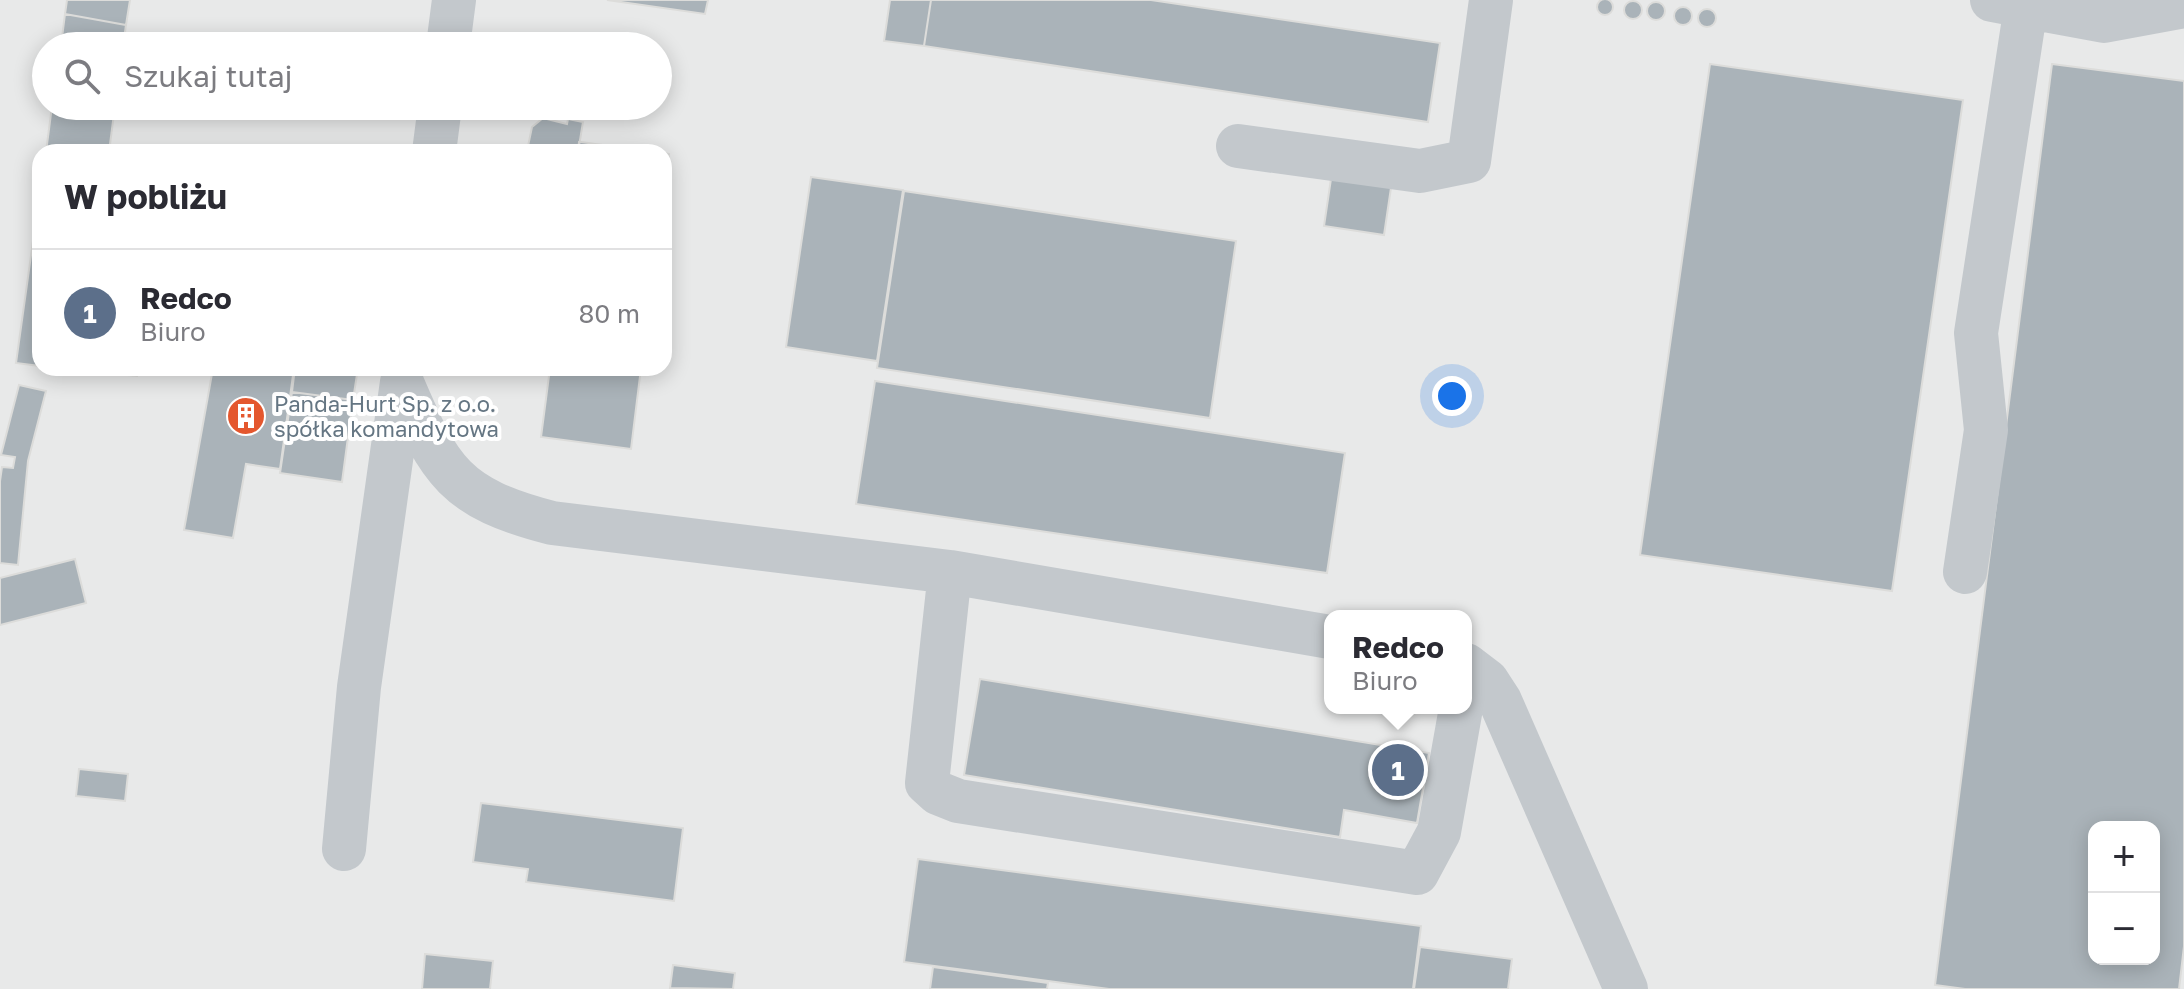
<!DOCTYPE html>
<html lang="pl">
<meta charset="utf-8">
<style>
:root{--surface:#fff;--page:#f2f2f3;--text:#2b2b33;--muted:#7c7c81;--line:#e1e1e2;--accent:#e4572e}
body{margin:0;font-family:"Golos Text",sans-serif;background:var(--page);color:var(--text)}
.controls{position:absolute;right:24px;bottom:24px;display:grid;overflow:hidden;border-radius:16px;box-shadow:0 4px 20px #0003}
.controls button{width:72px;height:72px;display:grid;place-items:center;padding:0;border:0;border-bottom:2px solid var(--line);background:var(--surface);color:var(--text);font:40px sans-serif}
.you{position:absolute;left:1452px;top:396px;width:28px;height:28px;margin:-20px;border:6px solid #fff;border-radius:50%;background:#1a73e8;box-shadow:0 0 0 12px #1a73e833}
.badge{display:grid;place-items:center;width:52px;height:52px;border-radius:50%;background:var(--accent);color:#fff;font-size:26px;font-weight:700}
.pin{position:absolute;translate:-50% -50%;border:4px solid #fff;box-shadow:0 2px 8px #0006}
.popup{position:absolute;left:1324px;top:610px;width:148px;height:104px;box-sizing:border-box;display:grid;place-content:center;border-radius:16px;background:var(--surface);filter:drop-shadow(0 2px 6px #0005);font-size:26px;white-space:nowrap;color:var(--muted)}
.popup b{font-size:30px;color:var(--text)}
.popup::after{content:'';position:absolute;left:50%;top:100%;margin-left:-16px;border:16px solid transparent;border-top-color:var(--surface)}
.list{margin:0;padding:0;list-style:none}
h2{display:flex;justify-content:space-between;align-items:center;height:104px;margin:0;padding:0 32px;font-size:34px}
h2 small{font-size:26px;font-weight:400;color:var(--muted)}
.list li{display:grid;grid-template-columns:52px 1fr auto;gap:24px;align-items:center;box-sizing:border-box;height:128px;padding:0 32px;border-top:2px solid var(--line)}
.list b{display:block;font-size:30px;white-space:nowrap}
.list p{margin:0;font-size:26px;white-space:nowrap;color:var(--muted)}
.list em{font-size:26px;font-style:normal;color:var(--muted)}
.icon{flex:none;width:44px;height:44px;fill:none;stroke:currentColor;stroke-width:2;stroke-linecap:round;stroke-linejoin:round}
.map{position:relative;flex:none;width:2184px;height:989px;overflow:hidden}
.search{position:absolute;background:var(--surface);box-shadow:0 4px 20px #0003;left:32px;top:32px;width:640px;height:88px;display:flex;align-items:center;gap:20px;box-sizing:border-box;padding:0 28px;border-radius:44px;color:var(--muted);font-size:30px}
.panel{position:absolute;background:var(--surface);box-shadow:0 4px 20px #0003;left:32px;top:144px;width:640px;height:232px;border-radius:24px}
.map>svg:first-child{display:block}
</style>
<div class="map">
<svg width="2184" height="989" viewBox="0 0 2184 989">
<rect width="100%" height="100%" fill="#fafaf8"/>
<!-- built -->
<path fill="#e8e9e9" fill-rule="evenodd" d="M0,0h2184v989h-2184zM46,46h612v60h-612zM40,152h624v216h-624zM1330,616h136v92h-136zM2094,827h60v132h-60z"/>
<!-- building -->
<path fill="#aab3b9" stroke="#dcdcda" stroke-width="2" fill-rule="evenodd" d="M1597 7a8 8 0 1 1 16 0a8 8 0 1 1-16 0Z
M67,0h63l-4,25 -61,-11z
M607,0h101l-3,14z
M890,0h41l-7,46 -40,-5z
M931,0h220l289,43 -12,79 -504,-76z
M1624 10a9 9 0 1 1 18 0a9 9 0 1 1-18 0Z
M1647 11a9 9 0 1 1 18 0a9 9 0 1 1-18 0Z
M1674 16a9 9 0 1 1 18 0a9 9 0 1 1-18 0Z
M1698 18a9 9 0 1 1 18 0a9 9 0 1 1-18 0Z
M65,14l61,11 -3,21h-62z
M1710,64l253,36 -71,491 -252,-36z
M2052,64l132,17v865l-5,43h-214l-30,-4zM2094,827h60v132h-60z
M52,106h63l-6,46h-63z
M543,118l24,6 1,-5 15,3 -5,30h-55l4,-1 5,-24z
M579,142h2l72,10h-75z
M664,153l5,1 -5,39z
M1332,172l60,9 -8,54 -60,-9z
M811,177l92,13 -26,171 -91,-14z
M40,191v175l-24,-3z
M904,191l332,50 -26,177 -333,-50z
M98,368h40l-1,8 -39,-4z
M213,368h81l-14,101 -34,-5 -13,74 -49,-8z
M295,368h63l-5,32 -61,-8z
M550,368h91l-10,81 -90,-12z
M875,381l470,72 -18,120 -471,-69z
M19,385l27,6 -18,70 -10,104 -18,-2v-82l2,-14 11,1 2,-11 -14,-2z
M292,392l61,8 -11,82 -62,-9z
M75,559l11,44 -86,22v-47z
M980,679l449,74 -12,70 -73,-13 -4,27 -376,-62z
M79,769l49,5 -3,27 -49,-5z
M481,803l202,25 -9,73 -148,-19 2,-13 -55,-7z
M918,859l503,67 -8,63h-304l-205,-27z
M1420,947l92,12 -4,30h-94z
M425,954l68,7 -3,28h-68z
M673,965l62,8 -2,16 -63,-1z
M933,967l115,16 -1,6h-117z"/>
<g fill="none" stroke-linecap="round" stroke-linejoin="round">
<!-- minor -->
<path stroke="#c3c8cc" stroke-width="44" d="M1992,0l112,21 80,-15
M448,46l6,-46
M1238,146l182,25 49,-10 22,-161
M434,152l6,-46
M402,383c38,89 53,115 150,140l398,49 380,65
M950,572l-23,211 11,10 20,8 459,72 22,-41 22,-124
M1965,572l21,-142 -10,-97 50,-327
M1466,665l21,16 13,20 126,288
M344,849l15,-162 43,-305"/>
</g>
<!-- icons -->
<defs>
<g id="building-disc" transform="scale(2)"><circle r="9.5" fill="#e4572e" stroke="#fff"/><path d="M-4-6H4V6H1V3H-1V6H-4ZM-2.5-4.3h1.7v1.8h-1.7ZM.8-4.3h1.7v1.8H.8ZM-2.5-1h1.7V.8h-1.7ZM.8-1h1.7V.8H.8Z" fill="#fff"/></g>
</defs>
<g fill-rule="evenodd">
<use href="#building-disc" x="246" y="416"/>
</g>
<g text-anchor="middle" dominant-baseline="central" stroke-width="8" stroke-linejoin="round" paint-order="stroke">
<!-- poi labels -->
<g font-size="22" fill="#657683" stroke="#fff" text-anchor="start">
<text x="274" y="403">Panda-Hurt Sp. z o.o.<tspan x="274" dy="25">spółka komandytowa</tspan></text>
</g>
</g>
</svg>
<div class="controls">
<button>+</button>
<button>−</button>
</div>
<div class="you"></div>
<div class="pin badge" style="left:1398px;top:770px;background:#5c6f8a">1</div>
<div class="popup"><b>Redco</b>Biuro</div>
<div class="search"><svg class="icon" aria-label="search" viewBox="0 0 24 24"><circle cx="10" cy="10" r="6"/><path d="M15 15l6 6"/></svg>Szukaj tutaj</div>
<section class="panel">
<h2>W pobliżu<small></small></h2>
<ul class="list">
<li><span class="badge" style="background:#5c6f8a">1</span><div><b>Redco</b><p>Biuro</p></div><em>80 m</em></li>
</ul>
</section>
</div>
